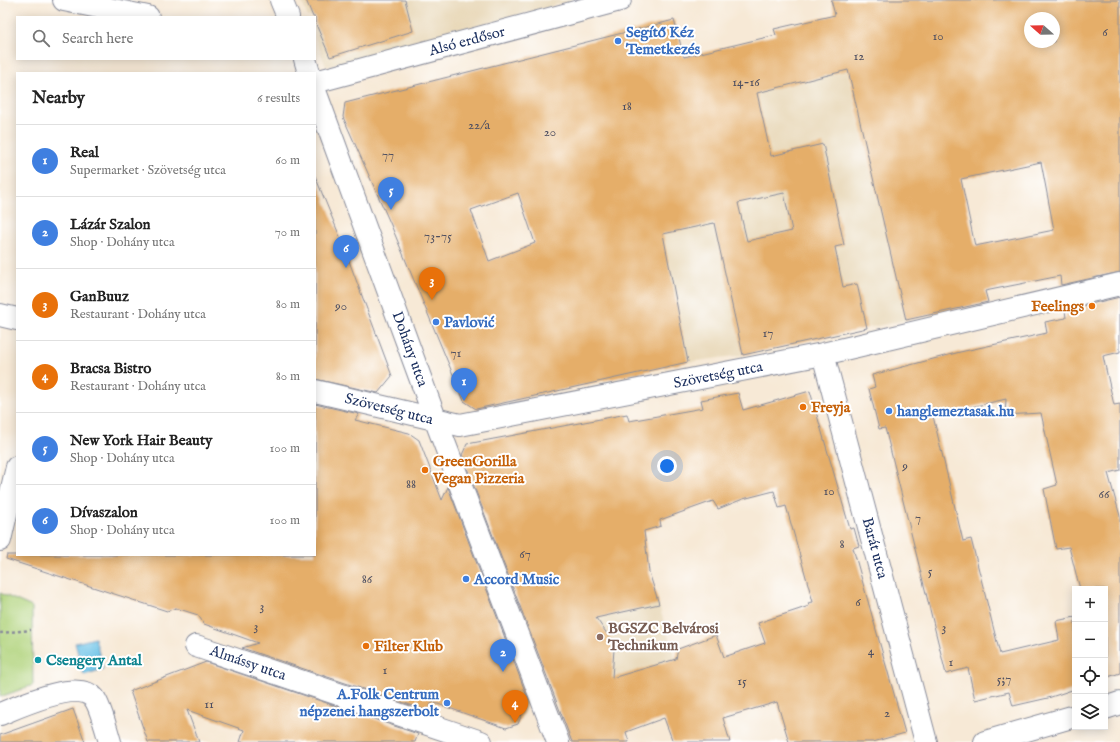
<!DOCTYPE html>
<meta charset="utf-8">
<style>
:root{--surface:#fff;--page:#f6f6f6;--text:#222;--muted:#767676;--line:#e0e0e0;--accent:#d93025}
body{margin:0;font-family:"IM FELL English",serif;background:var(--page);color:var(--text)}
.controls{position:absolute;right:12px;bottom:12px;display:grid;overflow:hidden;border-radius:0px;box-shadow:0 2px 10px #0003}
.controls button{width:36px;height:36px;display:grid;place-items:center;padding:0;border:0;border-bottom:1px solid var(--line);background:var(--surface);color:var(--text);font:20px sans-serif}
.compass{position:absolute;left:1024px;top:12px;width:36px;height:36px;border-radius:50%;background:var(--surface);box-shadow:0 2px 10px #0003;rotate:290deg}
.you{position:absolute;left:667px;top:466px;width:14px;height:14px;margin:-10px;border:3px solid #fff;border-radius:50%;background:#1a73e8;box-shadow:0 0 0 6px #1a73e833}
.badge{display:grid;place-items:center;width:26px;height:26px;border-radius:50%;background:var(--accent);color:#fff;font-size:13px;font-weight:700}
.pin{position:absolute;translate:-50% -33px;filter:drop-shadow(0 1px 2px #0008)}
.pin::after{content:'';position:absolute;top:21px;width:14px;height:12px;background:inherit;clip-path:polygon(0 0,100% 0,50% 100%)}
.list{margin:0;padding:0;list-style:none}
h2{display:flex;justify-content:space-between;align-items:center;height:52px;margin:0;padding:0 16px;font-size:17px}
h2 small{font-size:13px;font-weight:400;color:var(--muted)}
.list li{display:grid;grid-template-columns:26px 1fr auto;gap:12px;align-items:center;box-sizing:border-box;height:72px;padding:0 16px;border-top:1px solid var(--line)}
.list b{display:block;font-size:15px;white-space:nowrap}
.list p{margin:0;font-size:13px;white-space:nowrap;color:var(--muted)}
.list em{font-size:13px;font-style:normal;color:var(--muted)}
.icon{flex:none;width:22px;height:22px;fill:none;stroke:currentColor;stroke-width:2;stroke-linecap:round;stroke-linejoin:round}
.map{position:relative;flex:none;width:1120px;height:742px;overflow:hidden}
.search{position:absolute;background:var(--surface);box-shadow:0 2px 10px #0003;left:16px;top:16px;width:300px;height:44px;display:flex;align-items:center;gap:10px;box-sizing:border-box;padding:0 14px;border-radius:0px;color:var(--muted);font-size:15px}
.panel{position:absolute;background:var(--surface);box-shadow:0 2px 10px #0003;left:16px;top:72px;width:300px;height:484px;border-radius:0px}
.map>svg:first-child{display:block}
</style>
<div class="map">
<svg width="1120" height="742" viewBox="0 0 1120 742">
<rect width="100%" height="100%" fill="#fff"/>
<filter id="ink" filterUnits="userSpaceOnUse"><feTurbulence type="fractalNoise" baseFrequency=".025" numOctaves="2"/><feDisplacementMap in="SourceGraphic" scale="8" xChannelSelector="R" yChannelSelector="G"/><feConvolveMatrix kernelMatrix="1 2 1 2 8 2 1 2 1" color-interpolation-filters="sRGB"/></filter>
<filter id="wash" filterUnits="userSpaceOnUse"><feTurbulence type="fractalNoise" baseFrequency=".012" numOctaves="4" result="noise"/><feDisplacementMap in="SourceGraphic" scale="16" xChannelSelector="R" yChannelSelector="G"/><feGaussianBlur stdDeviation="0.9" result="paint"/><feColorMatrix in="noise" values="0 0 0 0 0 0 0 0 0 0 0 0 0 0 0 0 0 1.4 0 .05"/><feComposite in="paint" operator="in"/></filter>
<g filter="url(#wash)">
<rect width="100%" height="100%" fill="#f7e9d6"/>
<!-- built -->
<path fill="#e9d9ba" d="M301,0h273l-248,67 -11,-30v-20h-7z
M835,18l71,302 -39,8 -10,-44 -14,3 -8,-40 -107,38 15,70 -55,7 -25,-128 21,-177 91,-22 -1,-6 27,-7 1,6z
M649,574l35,112 -122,32 -38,-102z"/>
<!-- green -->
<path fill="#b0d37c" stroke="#66816d" d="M0,593l32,14 1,78 -33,12z"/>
<!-- water -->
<path fill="#68c1e6" stroke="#4278a2" d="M95,638l8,31 -19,6 -9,-32z"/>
<g id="blocks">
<!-- building -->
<path fill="#e5ae69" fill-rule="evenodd" d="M306,0h99l8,31 -83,26 -15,-35v-5h-2z
M831,0h289v272l-59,13 -1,-9 -75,15 3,11 -82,18 -58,-250 -91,23 14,63 52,-12 21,101 -9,2 8,40 14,-3 10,44 -124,27 -29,-132 -51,11 25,128 -212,47 -12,-8 -73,-176 -48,-108 2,-14 329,-83 10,37 92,-22 -2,-6 61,-14zM1030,18h24v24h-24zM1041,162l13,68 -79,16 -14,-67zM518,193l17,50 -46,18 -18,-51zM784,193l8,38 -45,10 -9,-38z
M315,176l25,61 52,139 -14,17 -63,-14z
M1120,297v55l-17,4 11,49 6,-1v66l-12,3 12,43v157l-15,5v-89h-25l-11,-42 -13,2 -12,-60 13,-4 -16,-72 -36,2 1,-16 -73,17 30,125 8,-2 29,115 59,-14 -3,-19 19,-4v72l-27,9 -35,8 -4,-14 -34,8 -7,-32 -22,6 -61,-246 -6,1 -10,-40 6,-2 -3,-12 88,-23 87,-19 -2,-11 21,-4 -1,-8z
M810,391l40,138 4,-1 5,18 -6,2 52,185 -32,9h-84l-12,-40 -54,16 7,24h-57l-9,-24 -38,14 3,10h-57l-110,-287 5,-11 160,-30 2,7 74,-13 -2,-8 37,-7 5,17zM774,491l5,17 7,-2 27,96 -5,1 1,3 -51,17 7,20 -41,14 -8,-22 -38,14 -2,10 -64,19 2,-29 -4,-11 -14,-20 63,-14 -10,-32 -5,-41 17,-5 -1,-6 53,-19 5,8 25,-10z
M315,404l44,10 -4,6 54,13 10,7 23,60 6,-13 80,212 -10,25 -12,4 -74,-26 -4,9 -186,-63 16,-5 -54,-19 -6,-9 -22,-7 -9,3 -161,-52 1,-4h308z
M206,662l212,72 -3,8h-175l4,-12 -57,-20 12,32h-51l-18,-51z
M73,709l12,33h-85v-7z"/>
</g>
</g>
<g filter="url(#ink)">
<use href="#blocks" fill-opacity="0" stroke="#898c9a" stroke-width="1"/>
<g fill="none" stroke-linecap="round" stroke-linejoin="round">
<!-- minor casing -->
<g stroke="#898c9a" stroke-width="24">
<path id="minor" d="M64,0l84,17
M281,0l7,17
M305,59l4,14
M315,82l305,-82
M315,91l121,330 122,321
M0,315l17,4
M823,354l103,388
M315,391l145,34 363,-71 297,-70
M0,540l17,-73
M196,646l285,96
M1105,708l15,-5
M0,714c20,-8 78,-35 94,-16 6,7 13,34 16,44
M985,742l90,-26"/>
</g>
<!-- path -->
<path stroke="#898c9a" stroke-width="2.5" stroke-dasharray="3 3" stroke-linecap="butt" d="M0,633l31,-3"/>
<!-- minor -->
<use href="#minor" stroke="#fff" stroke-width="22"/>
</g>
</g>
<!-- markers -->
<g fill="#3f7fe0" stroke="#fff" stroke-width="1.5">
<circle cx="618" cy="41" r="4"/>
<circle cx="436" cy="322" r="4"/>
<circle cx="889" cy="411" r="4"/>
<circle cx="466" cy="579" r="4"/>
<circle cx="447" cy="703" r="4"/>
</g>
<g fill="#e8710a" stroke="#fff" stroke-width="1.5">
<circle cx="1092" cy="306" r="4"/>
<circle cx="803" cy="407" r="4"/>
<circle cx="425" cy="470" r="4"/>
<circle cx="366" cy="646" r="4"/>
</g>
<circle fill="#8d6e63" stroke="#fff" stroke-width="1.5" cx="600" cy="637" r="4"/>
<circle fill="#0f9aa8" stroke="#fff" stroke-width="1.5" cx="38" cy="660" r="4"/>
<g text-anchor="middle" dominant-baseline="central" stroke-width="4" stroke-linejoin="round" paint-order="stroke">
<!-- number labels -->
<g font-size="13" fill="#4e4f61">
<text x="1105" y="32">6</text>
<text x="938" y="36">10</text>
<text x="859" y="56">12</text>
<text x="746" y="82">14-16</text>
<text x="627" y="106">18</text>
<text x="479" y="125">22/a</text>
<text x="550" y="132">20</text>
<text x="388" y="155">77</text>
<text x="438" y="236">73-75</text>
<text x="341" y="306">90</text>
<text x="768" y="333">17</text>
<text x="456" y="353">71</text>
<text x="905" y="466">9</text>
<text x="411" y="484">88</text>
<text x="829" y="491">10</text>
<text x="1104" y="494">66</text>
<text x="918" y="518">7</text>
<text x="842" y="544">8</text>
<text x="525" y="554">67</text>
<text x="930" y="571">5</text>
<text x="367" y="579">86</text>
<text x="858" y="602">6</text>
<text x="262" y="606">3</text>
<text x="256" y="626">3</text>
<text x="944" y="627">3</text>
<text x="871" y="651">4</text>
<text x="951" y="662">1</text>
<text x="385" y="670">1</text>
<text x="1004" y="679">5;7</text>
<text x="742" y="681">15</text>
<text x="209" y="704">11</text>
<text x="887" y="713">2</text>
</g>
<!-- shop labels -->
<g font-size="15" font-weight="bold" fill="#366cbe" stroke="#fff" text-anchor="start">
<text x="626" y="32">Segítő Kéz<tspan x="626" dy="17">Temetkezés</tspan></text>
<text x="444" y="322">Pavlović</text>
<text x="897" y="411">hanglemeztasak.hu</text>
<text x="474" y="579">Accord Music</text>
<text x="439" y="694" text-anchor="end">A.Folk Centrum<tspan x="439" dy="17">népzenei hangszerbolt</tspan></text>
</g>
<!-- street labels -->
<g font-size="15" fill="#1b2f5e" stroke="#fff">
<text transform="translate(467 41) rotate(-15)">Alsó erdősor</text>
<text transform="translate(410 349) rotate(70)">Dohány utca</text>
<text transform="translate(718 375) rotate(-11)">Szövetség utca</text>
<text transform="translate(389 409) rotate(14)">Szövetség utca</text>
<text transform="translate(875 548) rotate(75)">Barát utca</text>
<text transform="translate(248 663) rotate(19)">Almássy utca</text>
</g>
<!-- food labels -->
<g font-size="15" font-weight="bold" fill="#c56008" stroke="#fff" text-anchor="start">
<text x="1084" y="306" text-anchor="end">Feelings</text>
<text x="811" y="407">Freyja</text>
<text x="433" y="461">GreenGorilla<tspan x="433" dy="17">Vegan Pizzeria</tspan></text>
<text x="374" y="646">Filter Klub</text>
</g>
<!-- education labels -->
<g font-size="15" font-weight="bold" fill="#785e54" stroke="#fff" text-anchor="start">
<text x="608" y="628">BGSZC Belvárosi<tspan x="608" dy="17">Technikum</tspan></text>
</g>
<!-- culture labels -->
<g font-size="15" font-weight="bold" fill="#0d838f" stroke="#fff" text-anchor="start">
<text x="46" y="660">Csengery Antal</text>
</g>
</g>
</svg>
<div class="controls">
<button>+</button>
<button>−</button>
<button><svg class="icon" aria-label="locate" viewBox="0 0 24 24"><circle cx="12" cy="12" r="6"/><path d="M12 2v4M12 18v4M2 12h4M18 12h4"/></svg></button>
<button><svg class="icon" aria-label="layers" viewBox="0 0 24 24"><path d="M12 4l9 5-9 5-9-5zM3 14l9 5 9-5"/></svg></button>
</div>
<svg class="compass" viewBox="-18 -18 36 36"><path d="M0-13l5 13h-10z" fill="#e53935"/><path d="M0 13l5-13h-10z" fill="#767676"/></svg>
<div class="you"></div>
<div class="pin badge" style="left:464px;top:401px;background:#3f7fe0">1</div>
<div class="pin badge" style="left:503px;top:672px;background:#3f7fe0">2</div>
<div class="pin badge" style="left:432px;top:300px;background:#e8710a">3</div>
<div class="pin badge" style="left:515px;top:723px;background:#e8710a">4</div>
<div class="pin badge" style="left:391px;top:210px;background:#3f7fe0">5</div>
<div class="pin badge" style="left:346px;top:268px;background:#3f7fe0">6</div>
<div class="search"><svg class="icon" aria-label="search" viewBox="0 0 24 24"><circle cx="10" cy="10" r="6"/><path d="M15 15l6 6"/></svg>Search here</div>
<section class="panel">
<h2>Nearby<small>6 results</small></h2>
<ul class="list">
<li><span class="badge" style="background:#3f7fe0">1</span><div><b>Real</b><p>Supermarket · Szövetség utca</p></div><em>60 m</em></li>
<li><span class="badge" style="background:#3f7fe0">2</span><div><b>Lázár Szalon</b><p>Shop · Dohány utca</p></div><em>70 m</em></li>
<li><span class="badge" style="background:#e8710a">3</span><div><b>GanBuuz</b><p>Restaurant · Dohány utca</p></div><em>80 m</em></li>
<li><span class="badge" style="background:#e8710a">4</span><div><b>Bracsa Bistro</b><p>Restaurant · Dohány utca</p></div><em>80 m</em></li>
<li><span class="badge" style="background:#3f7fe0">5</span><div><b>New York Hair Beauty</b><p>Shop · Dohány utca</p></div><em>100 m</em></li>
<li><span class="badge" style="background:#3f7fe0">6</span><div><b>Dívaszalon</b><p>Shop · Dohány utca</p></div><em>100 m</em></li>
</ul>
</section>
</div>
